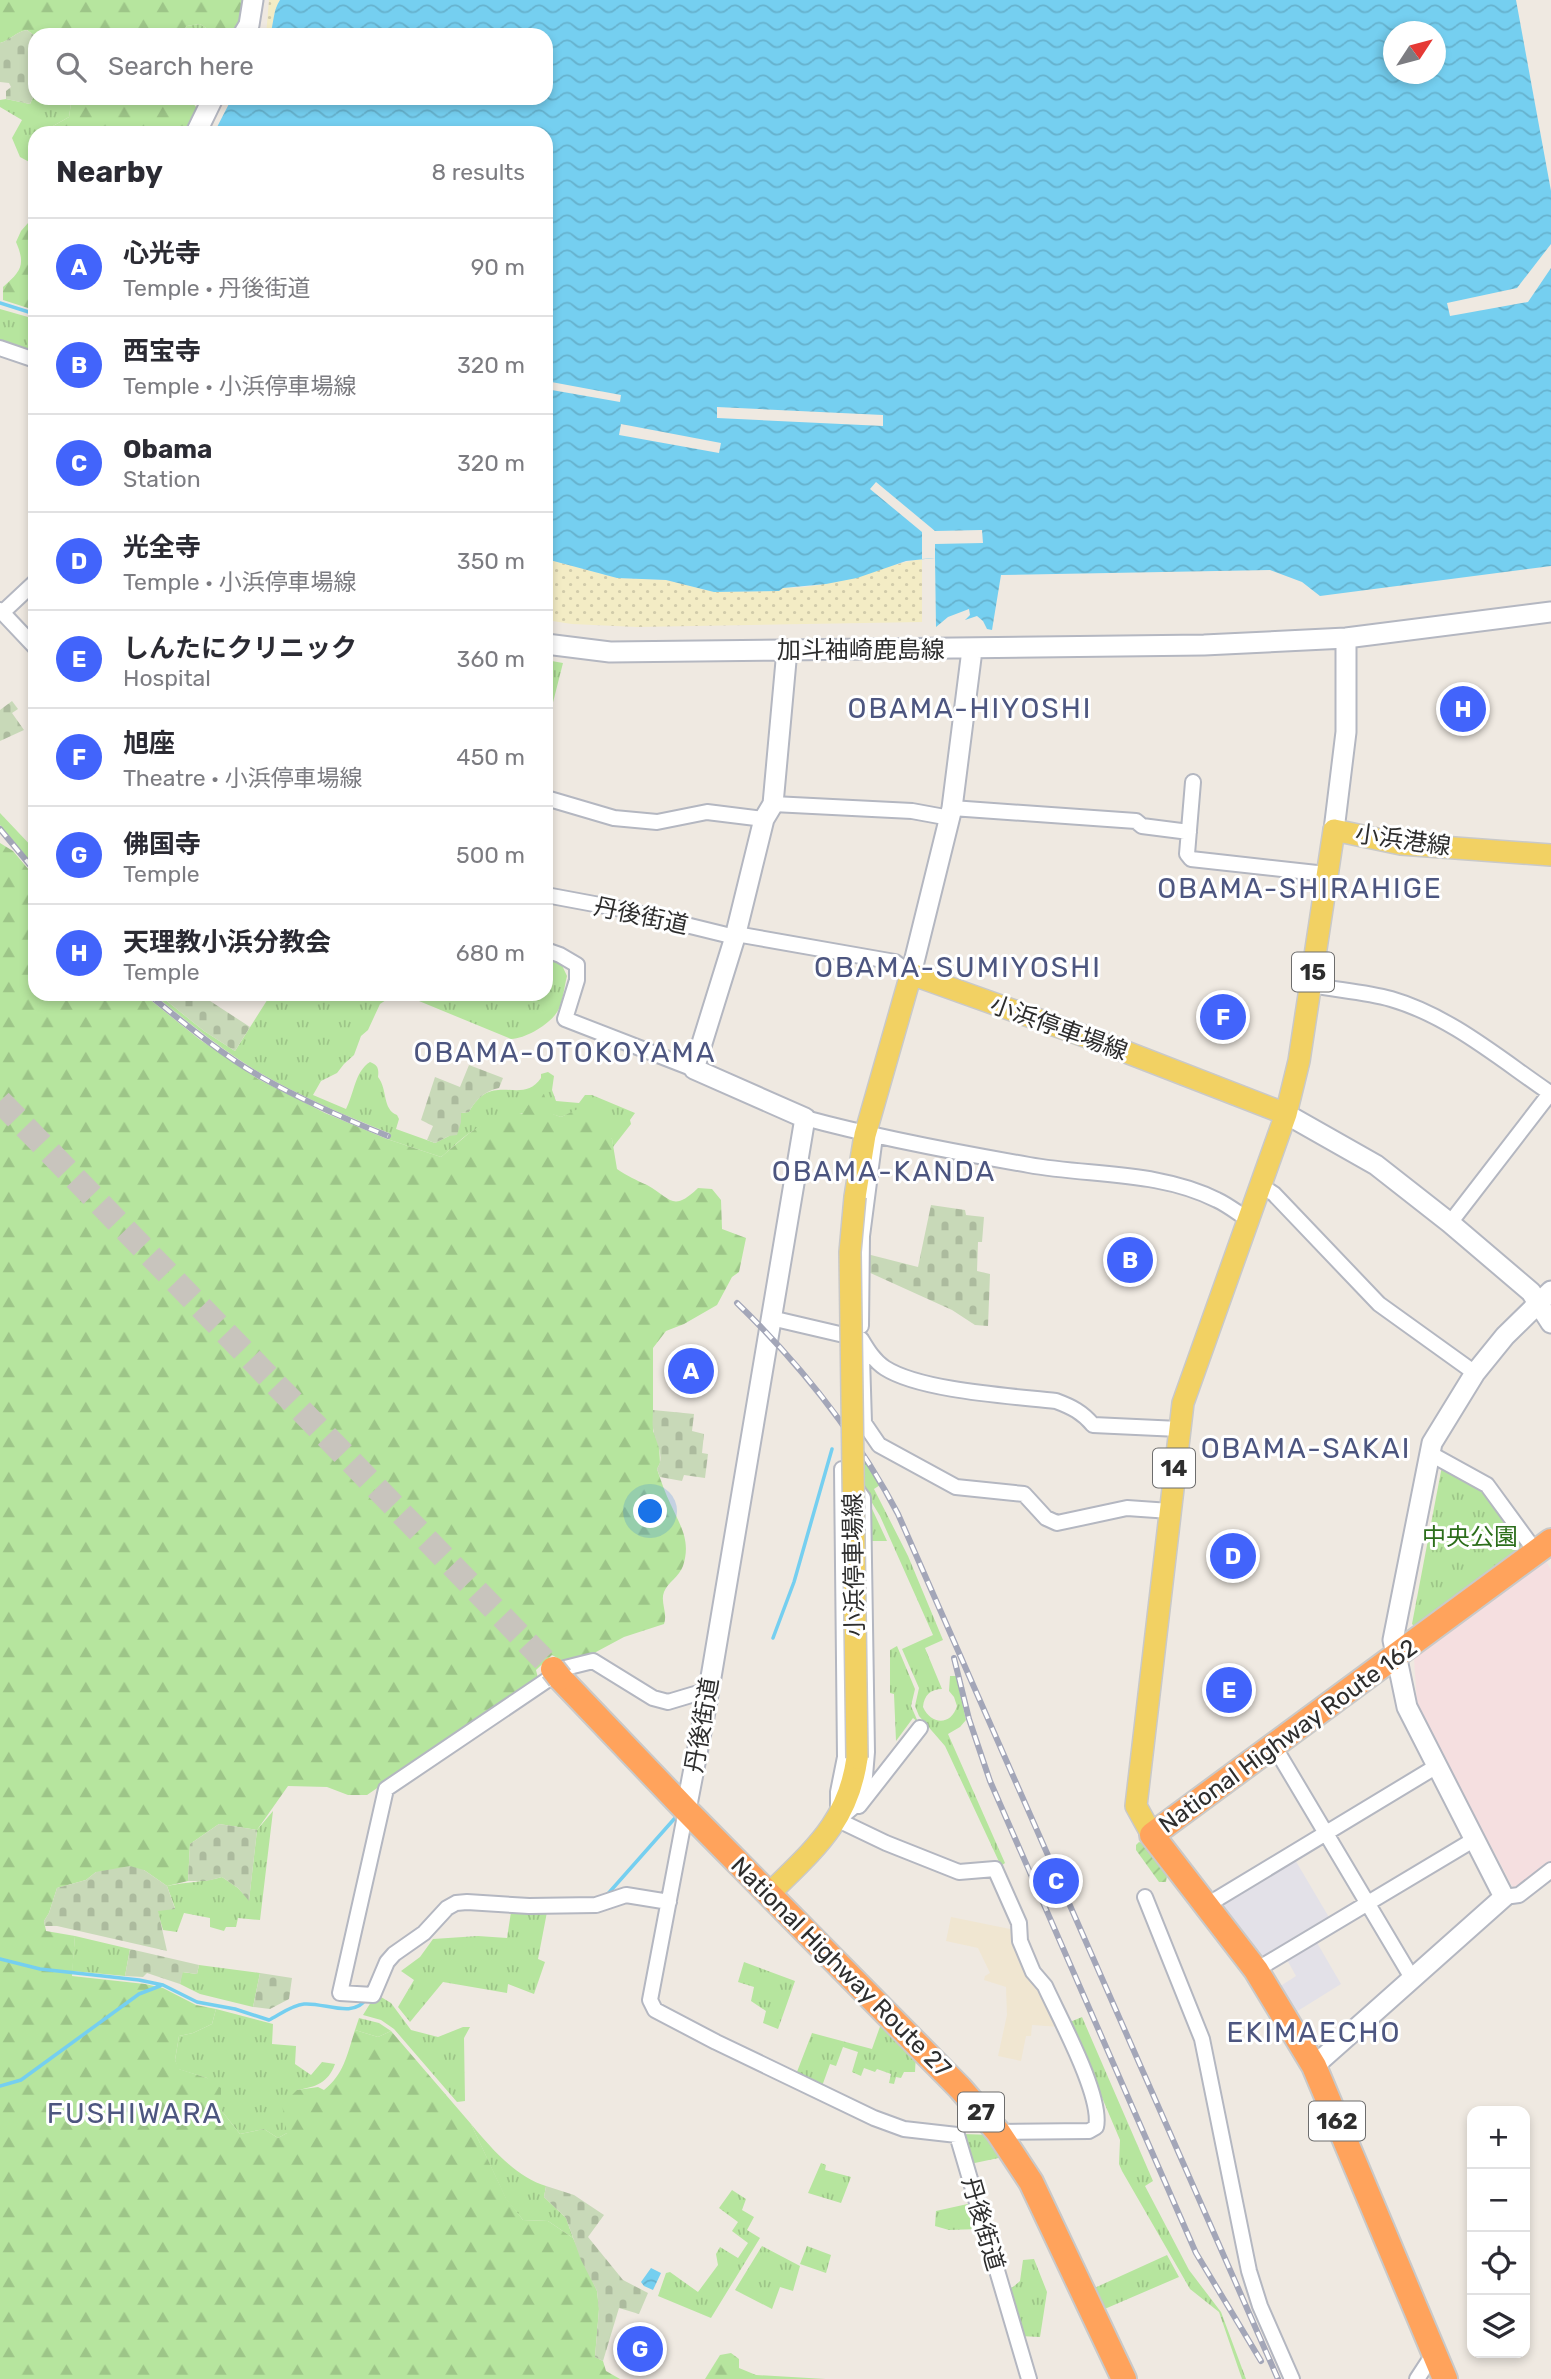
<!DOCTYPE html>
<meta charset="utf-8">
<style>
:root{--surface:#fff;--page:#f2f2f3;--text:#2b2b33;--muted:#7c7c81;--line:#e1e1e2;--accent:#4264fb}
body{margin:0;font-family:Rubik,"Noto Sans JP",sans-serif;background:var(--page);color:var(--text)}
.controls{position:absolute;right:21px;bottom:21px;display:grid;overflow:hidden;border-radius:14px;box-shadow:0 4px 10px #0003}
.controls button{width:63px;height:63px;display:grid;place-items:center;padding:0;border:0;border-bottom:2px solid var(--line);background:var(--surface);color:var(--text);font:35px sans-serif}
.compass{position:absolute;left:1383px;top:21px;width:63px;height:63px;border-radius:50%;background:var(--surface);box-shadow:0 4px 10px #0003;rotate:54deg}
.you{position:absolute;left:651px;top:1512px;width:24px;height:24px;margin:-18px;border:5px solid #fff;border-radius:50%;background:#1a73e8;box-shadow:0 0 0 10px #1a73e833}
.badge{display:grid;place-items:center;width:46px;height:46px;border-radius:50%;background:var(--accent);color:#fff;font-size:23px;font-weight:700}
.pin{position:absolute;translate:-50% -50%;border:4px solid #fff;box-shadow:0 2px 7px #0006}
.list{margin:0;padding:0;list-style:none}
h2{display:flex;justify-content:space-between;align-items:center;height:91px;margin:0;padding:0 28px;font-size:30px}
h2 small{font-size:23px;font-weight:400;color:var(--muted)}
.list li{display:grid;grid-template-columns:46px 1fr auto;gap:21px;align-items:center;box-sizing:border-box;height:98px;padding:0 28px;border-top:2px solid var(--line)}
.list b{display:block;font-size:26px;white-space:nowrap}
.list p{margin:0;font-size:23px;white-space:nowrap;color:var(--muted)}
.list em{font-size:23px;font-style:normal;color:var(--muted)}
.icon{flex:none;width:38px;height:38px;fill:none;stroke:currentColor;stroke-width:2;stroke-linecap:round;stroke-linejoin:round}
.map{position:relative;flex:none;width:1551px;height:2379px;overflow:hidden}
.search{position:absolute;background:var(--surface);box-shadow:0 4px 10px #0003;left:28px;top:28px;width:525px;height:77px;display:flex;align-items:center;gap:18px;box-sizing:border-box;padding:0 24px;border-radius:21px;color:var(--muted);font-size:26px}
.panel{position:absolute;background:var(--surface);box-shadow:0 4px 10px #0003;left:28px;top:126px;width:525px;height:875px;border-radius:21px}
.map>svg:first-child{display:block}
</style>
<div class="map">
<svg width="1551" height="2379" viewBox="0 0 1551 2379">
<defs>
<pattern id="grass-tufts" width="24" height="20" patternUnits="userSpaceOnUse" patternTransform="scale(1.75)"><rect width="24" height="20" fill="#b6e59e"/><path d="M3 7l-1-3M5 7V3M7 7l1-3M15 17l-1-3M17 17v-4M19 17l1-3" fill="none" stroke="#9dc588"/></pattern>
<pattern id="forest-firs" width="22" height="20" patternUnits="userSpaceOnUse" patternTransform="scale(1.75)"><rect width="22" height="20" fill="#b6e59e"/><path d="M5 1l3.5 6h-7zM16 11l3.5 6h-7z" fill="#9dc588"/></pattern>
<pattern id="sand-dots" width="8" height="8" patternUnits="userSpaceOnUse" patternTransform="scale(1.75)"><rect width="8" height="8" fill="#f3ecc5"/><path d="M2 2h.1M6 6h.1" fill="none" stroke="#d1cbaa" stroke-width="1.8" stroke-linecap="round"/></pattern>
<pattern id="cemetery-stones" width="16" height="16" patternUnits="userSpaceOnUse" patternTransform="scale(1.75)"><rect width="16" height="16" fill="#c8d9b8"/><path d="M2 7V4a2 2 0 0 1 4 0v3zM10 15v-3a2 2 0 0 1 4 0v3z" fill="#acbb9e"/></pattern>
<pattern id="garden-furrows" width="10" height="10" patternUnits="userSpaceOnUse" patternTransform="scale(1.75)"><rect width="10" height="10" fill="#b6e59e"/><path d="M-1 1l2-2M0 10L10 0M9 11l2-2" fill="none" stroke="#9dc588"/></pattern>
<pattern id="water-waves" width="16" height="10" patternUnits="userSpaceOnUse" patternTransform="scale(1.75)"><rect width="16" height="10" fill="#75cff0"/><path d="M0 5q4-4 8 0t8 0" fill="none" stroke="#66b2ce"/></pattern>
</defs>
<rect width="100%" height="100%" fill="#efe9e1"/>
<!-- industrial -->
<path fill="#e3e1e8" d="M1294,1858l36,61 -68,40 -43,-56z
M1316,1941l25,43 -45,28 -17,-25 17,-11 -10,-18z"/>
<!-- education -->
<path fill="#f0e6d1" d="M951,1917l64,13 45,97 -28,-2 -1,11h-5l-5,25 -23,-5 9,-41 -1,-28 -22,-7 1,-4 5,-3 -12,-25 -32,-7z"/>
<!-- medical -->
<path fill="#f5dfe0" d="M1546,1561l5,9v293l-11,9 -27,16 -96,-183 -3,-47z"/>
<!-- grass -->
<path fill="url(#grass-tufts)" d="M200,24l17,11h-35l-1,-3 6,-6z
M35,93v5h27l9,5 -2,14 -16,9 -3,7h-15v32l-15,-8 -8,-19 10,-18 -22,-13v-7l6,-1 24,5z
M0,309l35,10v35l-35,-12z
M546,660l17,3 -17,67z
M0,813l35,37v17l-35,-42z
M546,955l13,4 8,17c-3,11 -4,30 -12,39 -10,12 -29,23 -44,24l-109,-45h144z
M153,994h5l46,37 31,20 36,-57h127l-3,7 -9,-1 -6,4 -12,26 -7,6 -7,19 -10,9 -7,9 -16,8 -8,14 33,14c8,-15 9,-38 24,-47 8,3 9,7 8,15 10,13 4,32 19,38l2,4 -3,10 39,14 14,-7 12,-23 8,-1c23,-43 52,-5 72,-34v-4l7,-2 6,4 -2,14 4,11 23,2 6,-8h7l43,18 -5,7 1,4 -18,23 -1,-8 -32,-30 -19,8c-28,-11 -65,0 -90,15 -11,7 -20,17 -30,25l-54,-18 2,-6c-43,-17 -87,-36 -127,-59 -39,-23 -74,-52 -109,-80z
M863,1458l17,27 -6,4 34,67 35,84 -18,8 17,41c-11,0 -18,6 -19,18 8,18 28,19 34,-1l-3,-9 -5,-6 1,-15h6l10,44 -6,7 -12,7 57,129 -4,3 -56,-120 -26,-30 -4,-10 4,-18 -17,-39 31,-14 -53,-119 -17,-28z
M1442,1466l39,21 42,54 -1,6 -108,79 -2,-2z
M867,1498l20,43h-19z
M897,1646l18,43 -4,17 7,16 -5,-4 -17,23 -2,-47 -4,-1v-43z
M273,1811l-13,109 -22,-2 -2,9h-10l-2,4 -14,-4v-9l-26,-5 -7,19 -14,-2 -6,-20 18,-2 -8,-22c19,-4 37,-4 55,-9l16,11 11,12 8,-70z
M511,1912h36l-9,47 7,3 -11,32 -26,-10 -1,9 -64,-11 -33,40 -12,-15 16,-27 -13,-9 19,-14 13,-18 45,-3 29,2z
M75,1936l55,13 -5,27 -53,-5z
M744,1962l51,19 -17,48 -15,-6 3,-12 -15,-10 3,-14 -16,-5z
M199,1965l61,8 -7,34 -53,-13 -20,-10 2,-12 15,2z
M376,1994l15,9 20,27 27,7 25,-10h7l-6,11 1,63 -8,1 -63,-73 -13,-9 -18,-5z
M216,2009l57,15 -1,20 24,2 -1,18 16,11 11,-13 13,2c-7,19 -19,23 -38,26l-10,43 -9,5 -14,-9 -24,5 -19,-24 -14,-32 -29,-9 -3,-9 4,-24 14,-3 19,-9z
M1082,2017l71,164 -8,5 44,84 32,42 25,67h-4l-23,-67 -29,-23 -68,-118 -3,-7 1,-24 -50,-118z
M359,2018l20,5 12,8 -13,6 -23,-7z
M882,2021l34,33 -1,18h-11l-3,6 -5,-1 -2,7 -5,-1 2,-9 -14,-5 -2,3 -11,-4 -3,8 -9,-4 6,-20 -15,-5 -7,19 -6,-2 -9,25 -26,-12 17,-44 60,16z
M471,2124c20,24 45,53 75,62l-2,11 22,21 7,20 -25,-17 -25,-1 -17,-21z
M962,2134l31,1 15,21 -38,8z
M821,2163l5,2 -1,5 26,7 -10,26 -33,-10z
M732,2190l14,9 -4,11 12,7 -7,13 13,8 -49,80 -53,-22 8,-23 4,-1 28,20 20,-27 -2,-11 4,-7 18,11 10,-15 -16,-12 6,-9 -19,-14z
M972,2203l7,26 -30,1 -14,-4 1,-15z
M762,2246l38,20 -7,25 -13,-4 -8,22 -37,-19z
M807,2246l24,9 -5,18 -26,-9z
M1167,2255l12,22 -79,34 -10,-21z
M1034,2259l13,33 -7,45 -21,-1 -14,-47 8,-2 7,-6 3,-21z"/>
<!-- forest -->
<path fill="url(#forest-firs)" d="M0,0h244l-3,20 -6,15h-18l-17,-11 -13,2 -6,6 1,3 -147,1 -8,-6c-12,2 -16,10 -27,13z
M62,98h126l9,10 -10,25h-137l3,-7 16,-9 2,-14z
M35,215v90l-4,4 -28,-9v-13c18,-16 23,-22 13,-45l5,-11z
M0,843l13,8 22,26v117h108l56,45 59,40 67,34 62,26 54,18 27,-23 37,-24 17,4 13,-19 9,-1 6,19 11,4 19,-9 21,11 11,20 5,30c10,7 19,11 30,16 24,13 25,28 51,3l14,1 9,11 1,29 24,9 -7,34 -7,5 -15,28 -33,19 -18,7 -13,17v83l6,14 1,18 -3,6c4,12 8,24 14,36 10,22 20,36 12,61 -4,11 -15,16 -19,26 -4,10 4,21 0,32l-40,13 -28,15 -4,5 -26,6 -14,-8 -16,15 2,8 -171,117h-19l-21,-8 -39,-1 -31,44 -38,-6 -29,20 -2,37 -21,5 -23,-16 -48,2 -10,8 -29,8 -8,25 -5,8 2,10 29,5 -3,40 73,8 18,4 33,17 20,4 -4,15 -19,9 -14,3 -4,24 4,9 28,9 14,10v22l19,24 24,-5 14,9 9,-5 -5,-28 15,-15 21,-3 6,3c20,-16 23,-35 31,-60l23,7 13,-6 80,93 35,74 17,22 25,1 25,17 24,53 2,18 -4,48 8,4 3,10 14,8h-620z
M731,2353l8,6v9l17,7 70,4h-121l15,-24z"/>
<!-- sand -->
<path fill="url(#sand-dots)" d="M269,0h11c-7,10 -6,23 -10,35h-4z
M546,559l71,19 49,2 48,12 65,-1 4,-3c50,1 91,-21 139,-29v63l-285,5 -65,-3 -26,-4z"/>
<!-- cemetery -->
<path fill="url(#cemetery-stones)" d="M27,30l8,6v57l-5,11 -24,-5v-8l5,-4 -2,-4 -9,-1v-39c11,-3 15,-11 27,-13z
M12,701l6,8 -6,4 12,17 -24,11v-31z
M158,994h52l-3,5 43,28 -15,24 -31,-20z
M469,1065l34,13 -4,10c-14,3 -23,11 -30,24l-8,1v9l-4,13 -8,1 -14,7 -8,-3 6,-14 -12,-6 14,-43 25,10z
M931,1205l34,5 1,5 18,2 -2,25h-4l-1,29 13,3 -2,52 -13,-1 -23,-15 -86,-39 1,-17 51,13z
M653,1410l41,4 -2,17 12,3 -2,19 6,1 -3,24 -21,-3 -2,6 -22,-4 -3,-8c9,-14 -2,-26 -4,-41 -1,-6 0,-12 0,-18z
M219,1824l38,6 -8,71 -11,-13 -16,-11 -15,4h-19l2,-37z
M130,1866l14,4 23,16 8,23 -17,2 9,40 -110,-25h-12l-1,-5 5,-8 8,-25 29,-8 10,-8z
M130,1949l69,16 -2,9 -14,-2 -3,12 -33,-11 -4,4 -18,-1z
M260,1973l32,5 -3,21 -19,10 -17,-2z
M546,2186l28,9 30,20 -16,22 35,43 25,13 -9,21 -20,-6 -16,53 -8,-4 4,-48 -2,-18 -16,-31 -15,-42 -22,-21z"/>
<!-- garden -->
<path fill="url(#garden-furrows)" d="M1139,1842l5,2 23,31 -1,7h-7l-23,-32v-5z"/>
<!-- water -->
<path fill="url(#water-waves)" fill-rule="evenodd" d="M280,0h1236l35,191v375l-231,30 -18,-14 -32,-12 -269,5 -9,55 -5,-1 -4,-8 -6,-5 -12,4 5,-5 -1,-6 -21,8 -12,10 -1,-69 -29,3 -49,17 -31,6 -43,4 -4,3 -65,1 -48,-12 -49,-2 -71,-19v-426l-331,-2 17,-33h314v-63h-276c4,-12 3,-25 10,-35zM1394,32h42v42h-42z
M651,2268l10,5 -8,17 -9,-4 -3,-4z"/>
<!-- pier -->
<path fill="#efe9e1" d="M1551,244v24l-23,34 -78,14 -3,-13 70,-15z
M546,381l75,14 -1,7 -74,-13z
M717,407l166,8v11l-166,-8z
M621,424l100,19 -2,10 -100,-18z
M876,482l59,49 47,-1 1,13 -48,1v14l-13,1v-27l-52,-43z"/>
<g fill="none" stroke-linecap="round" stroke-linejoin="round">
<!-- stream -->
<path stroke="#75cff0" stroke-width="3.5" d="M0,303l35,11
M773,1638l21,-56 38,-133
M606,1896l69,-78
M0,1959l40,10 99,11 24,5 34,17 38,7 34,11c10,-5 23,-15 35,-16 20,-2 49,15 62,-5
M0,2086l21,-6 118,-86 21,-8"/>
<!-- highway-tunnel -->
<path stroke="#c8c4bd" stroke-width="24" stroke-dasharray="24 12" stroke-linecap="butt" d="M0,1101l547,562"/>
<!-- street casing -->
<g stroke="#b4b7c1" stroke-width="18">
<path id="street" d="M0,348l35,12
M0,610l35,37
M3,612l32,-30
M1193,782l-6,72 4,5 135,15
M546,798l68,20 43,4 50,-10 57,7
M773,804l139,7 38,7
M952,808l184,13 6,5 47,6
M546,895l75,14 114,28
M736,934l159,28 16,12
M546,950l14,5 17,10v15l-12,39 129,50
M1311,985c26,5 55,7 80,14 59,17 109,60 159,94
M805,1118c73,20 149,34 224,47 62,11 131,6 188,35 11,5 22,14 32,20
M1262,1186l12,8 105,110 96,69
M1450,1223l101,-131
M771,1318l90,21c6,10 13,22 24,29 36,23 127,28 171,33 16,6 26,11 37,24l86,4
M861,1326l1,-90 13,-100
M862,1357l2,66 15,22 77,42 68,7 22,24 11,5 70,-15 43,3
M1429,1453l58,32 49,67
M842,1469l21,29 4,254 -2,24 -7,27 -20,17v-28l7,-35z
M1274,1746l138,232
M859,1806l61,-78
M686,1810l-36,190 5,10 61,32 158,76 30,11 53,6 72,244
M838,1820l48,23 73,29 36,-3 24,54 1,18 13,31 12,14c14,31 58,111 51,141l-7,4 -91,1
M1145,1897l57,142 47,232 11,35 32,73
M1504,1897l15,-2 32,-25
M669,1902l-43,-7 -30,10 -67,1 -62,-4 -11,1 -9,5 -23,25 -30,21 -7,8 -14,33 -33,-2 46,-204 179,-121 28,-7 60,37 15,4 40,-12
M1207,1905l230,-139
M1256,1970l219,-131
M1417,2379l17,-26"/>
</g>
<!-- secondary casing -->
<g stroke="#b4b7c1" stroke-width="23">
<path id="secondary" d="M243,35l6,-10 4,-25
M196,133l17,-35
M546,644l64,8 594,-7 142,-7 205,-26
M1334,830l12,-98v-94
M911,974l41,-166 20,-158
M1286,1114l90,51 74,58 81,69 20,31
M686,1810l21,-109 98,-583 -111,-49 41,-132 29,-118 9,-15 14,-154
M1314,2066l190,-169 -97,-190 -14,-67 39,-197 43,-70 30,-37 46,-45"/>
</g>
<!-- primary casing -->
<g stroke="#c9c9c9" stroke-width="24">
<path id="primary" d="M855,1197l10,-62 46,-161 179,64 196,76
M1152,1835l-16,-29 47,-403 103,-289 13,-53 35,-231 67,14 150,11
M769,1894c44,-44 79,-71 88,-136"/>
</g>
<!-- highway casing -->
<g stroke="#c9c9c9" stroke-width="28">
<path id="highway" d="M560,1678l126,132 274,278 38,44 33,50 93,197
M1445,2379l-131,-313 -58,-96 -104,-135 399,-294"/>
</g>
<!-- street -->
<use href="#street" stroke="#fff" stroke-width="14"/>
<!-- secondary -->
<use href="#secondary" stroke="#fff" stroke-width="19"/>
<!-- primary -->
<use href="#primary" stroke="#f2d163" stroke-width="21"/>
<!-- highway -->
<use href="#highway" stroke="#ffa35c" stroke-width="24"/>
<!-- rail casing -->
<g stroke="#a3a6b8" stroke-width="6">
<path id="rail" d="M0,829l35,42
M148,994c36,29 73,60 113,83 41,23 84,42 127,59
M737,1303c65,63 119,131 161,211l380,865
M954,1658l15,61 21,62 206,472 65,108"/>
</g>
<!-- rail -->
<use href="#rail" stroke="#fff" stroke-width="3.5" stroke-dasharray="10" stroke-linecap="butt"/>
<!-- primary-bridge casing -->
<g stroke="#c9c9c9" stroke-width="24" stroke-linecap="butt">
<path id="primary-bridge" d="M855,1197l-5,55 7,506"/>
</g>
<!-- highway-bridge casing -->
<g stroke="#c9c9c9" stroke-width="28" stroke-linecap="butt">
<path id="highway-bridge" d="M553,1669l7,9"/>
</g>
<!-- primary-bridge -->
<use href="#primary-bridge" stroke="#f2d163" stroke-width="21"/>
<!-- highway-bridge -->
<use href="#highway-bridge" stroke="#ffa35c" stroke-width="24"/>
</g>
<g text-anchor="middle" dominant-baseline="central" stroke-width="6" stroke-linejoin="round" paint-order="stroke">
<!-- shield labels -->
<g fill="#fff" stroke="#6d6d6d" stroke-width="2">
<rect x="1292" y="952.5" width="42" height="39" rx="5"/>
<rect x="1153" y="1448.5" width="42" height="39" rx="5"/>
<rect x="958" y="2092.5" width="46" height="39" rx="5"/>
<rect x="1309" y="2101.5" width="56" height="39" rx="5"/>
</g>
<g font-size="23" font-weight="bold" fill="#2e2e2e">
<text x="1313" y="972">15</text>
<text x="1174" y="1468">14</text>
<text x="981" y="2112">27</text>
<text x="1337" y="2121">162</text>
</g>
<!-- street labels -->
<g font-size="24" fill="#2e2e2e" stroke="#fff">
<text x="861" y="650">加斗袖崎鹿島線</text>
<text transform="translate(1403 840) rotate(8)">小浜港線</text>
<text transform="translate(641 916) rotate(12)">丹後街道</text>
<text transform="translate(1059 1028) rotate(20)">小浜停車場線</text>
<text transform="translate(854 1565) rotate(-91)">小浜停車場線</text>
<text transform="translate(702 1725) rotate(-80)">丹後街道</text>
<text transform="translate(1288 1736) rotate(-36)">National Highway Route 162</text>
<text transform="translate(841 1967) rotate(45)">National Highway Route 27</text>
<text transform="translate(983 2224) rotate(74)">丹後街道</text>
</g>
<!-- park labels -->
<g font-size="24" fill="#2c6e1b" stroke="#fff">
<text x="1470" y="1537">中央公園</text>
</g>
<!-- quarter labels -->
<g font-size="28" letter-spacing="2" fill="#4d5680" stroke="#fff">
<text x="970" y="708">OBAMA-HIYOSHI</text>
<text x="1300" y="888">OBAMA-SHIRAHIGE</text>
<text x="958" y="967">OBAMA-SUMIYOSHI</text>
<text x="565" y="1052">OBAMA-OTOKOYAMA</text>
<text x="884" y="1171">OBAMA-KANDA</text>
<text x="1306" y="1448">OBAMA-SAKAI</text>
<text x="1314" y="2032">EKIMAECHO</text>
<text x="135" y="2113">FUSHIWARA</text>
</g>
</g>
</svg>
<div class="controls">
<button>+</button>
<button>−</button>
<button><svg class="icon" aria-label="locate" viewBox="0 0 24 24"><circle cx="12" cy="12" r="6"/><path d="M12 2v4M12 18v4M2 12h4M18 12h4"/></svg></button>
<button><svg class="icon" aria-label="layers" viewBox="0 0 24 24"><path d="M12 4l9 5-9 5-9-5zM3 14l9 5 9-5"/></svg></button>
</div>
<svg class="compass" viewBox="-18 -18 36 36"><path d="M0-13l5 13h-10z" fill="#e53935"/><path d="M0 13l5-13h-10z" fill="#7c7c81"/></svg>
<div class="you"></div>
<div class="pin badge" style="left:691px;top:1371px">A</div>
<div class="pin badge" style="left:1130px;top:1260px">B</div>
<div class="pin badge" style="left:1056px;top:1881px">C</div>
<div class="pin badge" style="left:1233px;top:1556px">D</div>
<div class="pin badge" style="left:1229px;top:1690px">E</div>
<div class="pin badge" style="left:1223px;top:1017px">F</div>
<div class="pin badge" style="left:640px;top:2349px">G</div>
<div class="pin badge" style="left:1463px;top:709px">H</div>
<div class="search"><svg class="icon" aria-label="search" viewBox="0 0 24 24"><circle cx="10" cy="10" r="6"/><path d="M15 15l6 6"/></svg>Search here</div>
<section class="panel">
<h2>Nearby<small>8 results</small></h2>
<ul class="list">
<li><span class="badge">A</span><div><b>心光寺</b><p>Temple · 丹後街道</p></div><em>90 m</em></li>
<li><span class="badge">B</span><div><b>西宝寺</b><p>Temple · 小浜停車場線</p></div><em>320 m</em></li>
<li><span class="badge">C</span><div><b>Obama</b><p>Station</p></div><em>320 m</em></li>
<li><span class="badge">D</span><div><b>光全寺</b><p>Temple · 小浜停車場線</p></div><em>350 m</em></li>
<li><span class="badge">E</span><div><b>しんたにクリニック</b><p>Hospital</p></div><em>360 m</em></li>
<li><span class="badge">F</span><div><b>旭座</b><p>Theatre · 小浜停車場線</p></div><em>450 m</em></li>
<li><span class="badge">G</span><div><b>佛国寺</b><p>Temple</p></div><em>500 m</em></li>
<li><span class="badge">H</span><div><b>天理教小浜分教会</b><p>Temple</p></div><em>680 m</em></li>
</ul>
</section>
</div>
